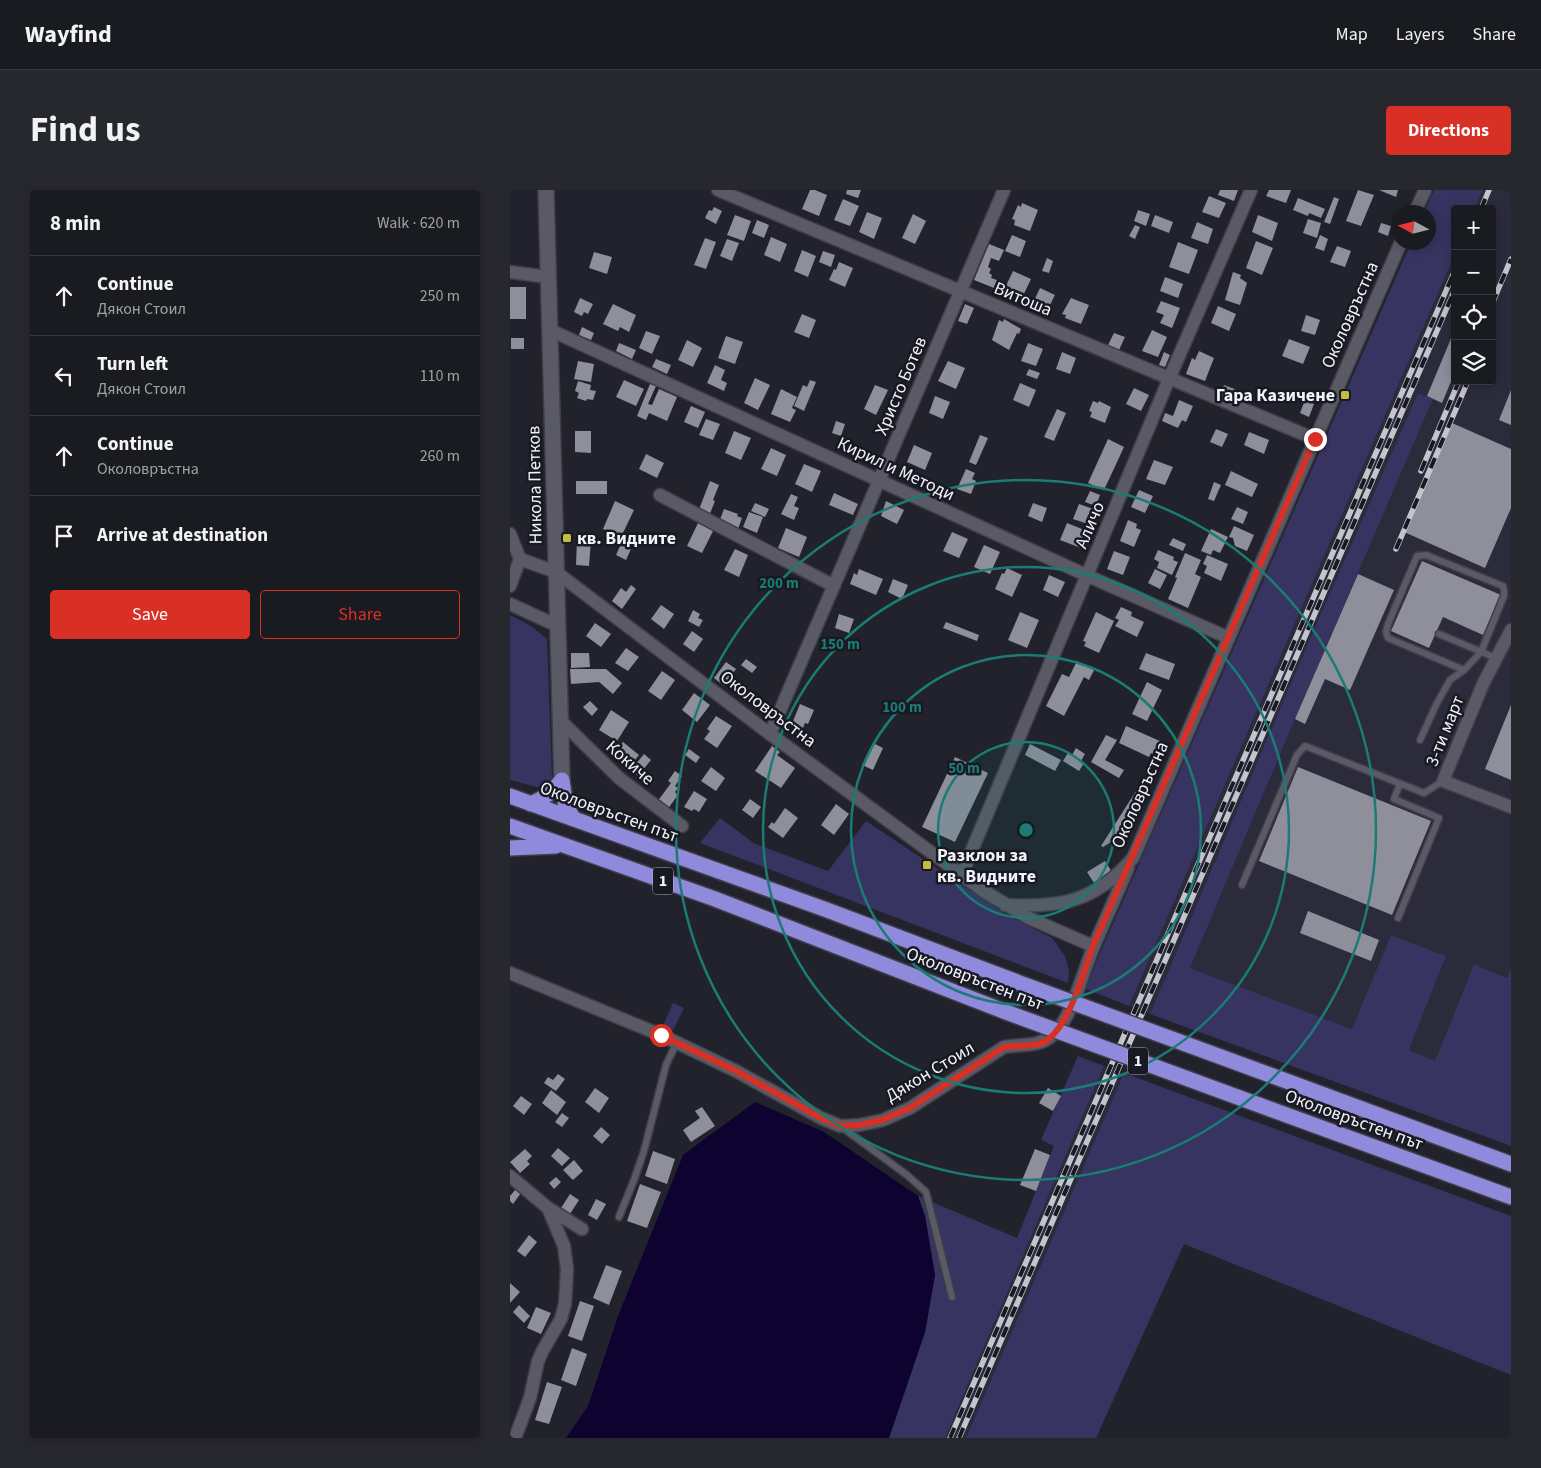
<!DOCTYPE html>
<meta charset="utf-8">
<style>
:root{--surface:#1a1a21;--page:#27272e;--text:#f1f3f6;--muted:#9fa1a5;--line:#38383f;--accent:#d93025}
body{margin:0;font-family:"Source Sans 3",sans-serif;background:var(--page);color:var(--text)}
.controls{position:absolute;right:15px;top:15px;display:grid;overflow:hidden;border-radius:5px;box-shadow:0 2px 12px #0003}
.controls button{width:45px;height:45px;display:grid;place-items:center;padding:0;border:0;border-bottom:1px solid var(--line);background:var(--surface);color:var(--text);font:25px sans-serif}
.compass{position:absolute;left:881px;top:15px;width:45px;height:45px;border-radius:50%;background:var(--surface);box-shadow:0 2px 12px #0003;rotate:277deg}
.stop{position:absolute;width:15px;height:15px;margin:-11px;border:4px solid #d93025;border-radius:50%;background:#fff}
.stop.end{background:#d93025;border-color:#fff;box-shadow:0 1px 5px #0008}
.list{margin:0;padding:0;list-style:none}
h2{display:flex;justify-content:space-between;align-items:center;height:65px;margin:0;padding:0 20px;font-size:21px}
h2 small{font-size:16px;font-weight:400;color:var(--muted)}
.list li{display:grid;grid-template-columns:32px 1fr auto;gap:15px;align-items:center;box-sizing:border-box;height:80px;padding:0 20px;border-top:1px solid var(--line)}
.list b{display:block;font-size:19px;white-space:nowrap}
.list p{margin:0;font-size:16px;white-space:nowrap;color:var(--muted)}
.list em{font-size:16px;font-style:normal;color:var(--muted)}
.actions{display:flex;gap:10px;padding:15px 20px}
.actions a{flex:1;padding:11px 0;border:1px solid var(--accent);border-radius:5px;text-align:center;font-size:18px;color:var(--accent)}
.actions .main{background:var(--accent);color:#fff}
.icon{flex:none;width:28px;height:28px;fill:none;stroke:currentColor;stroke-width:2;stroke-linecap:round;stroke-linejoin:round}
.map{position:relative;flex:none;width:1001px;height:1248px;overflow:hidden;border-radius:5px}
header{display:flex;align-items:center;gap:30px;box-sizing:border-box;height:70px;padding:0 25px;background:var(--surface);border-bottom:1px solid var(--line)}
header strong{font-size:24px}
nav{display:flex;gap:28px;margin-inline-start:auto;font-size:18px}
.intro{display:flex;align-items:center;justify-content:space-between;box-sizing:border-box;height:120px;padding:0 30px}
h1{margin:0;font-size:35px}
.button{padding:12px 22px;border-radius:5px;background:var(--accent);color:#fff;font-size:18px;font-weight:700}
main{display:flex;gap:30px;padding:0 30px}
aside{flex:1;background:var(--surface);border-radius:5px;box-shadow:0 2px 12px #0003}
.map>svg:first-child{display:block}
</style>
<header>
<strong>Wayfind</strong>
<nav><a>Map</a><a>Layers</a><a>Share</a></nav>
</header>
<div class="intro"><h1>Find us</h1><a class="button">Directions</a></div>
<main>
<aside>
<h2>8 min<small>Walk · 620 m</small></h2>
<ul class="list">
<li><svg class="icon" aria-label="ahead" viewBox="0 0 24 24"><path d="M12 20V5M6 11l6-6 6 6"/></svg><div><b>Continue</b><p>Дякон Стоил</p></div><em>250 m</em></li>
<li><svg class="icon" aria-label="left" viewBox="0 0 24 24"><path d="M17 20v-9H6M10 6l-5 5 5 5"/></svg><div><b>Turn left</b><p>Дякон Стоил</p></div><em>110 m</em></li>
<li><svg class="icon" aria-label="ahead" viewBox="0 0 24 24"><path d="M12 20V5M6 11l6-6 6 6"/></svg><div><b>Continue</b><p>Околовръстна</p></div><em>260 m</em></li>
<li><svg class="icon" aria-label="arrive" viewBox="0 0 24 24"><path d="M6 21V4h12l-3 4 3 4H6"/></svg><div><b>Arrive at destination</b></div></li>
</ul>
<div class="actions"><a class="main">Save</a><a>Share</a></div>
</aside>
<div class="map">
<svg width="1001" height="1248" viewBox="0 0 1001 1248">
<rect width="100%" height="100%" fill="#22222c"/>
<!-- built -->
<path fill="#2c2b3b" d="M973,0h28v778l-4,10 -33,-14 -39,97 -26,-11 37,-94 -55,-21 -38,94 -163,-61 105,-249 138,-320 -15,-6 -109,248 -159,373 -21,-8 326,-752v127h37v-172h-18z
M594,876l20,7 -158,365h-21z"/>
<!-- green -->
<path fill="#383461" d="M924,0h49l-9,19h-19v45l-326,752 -43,-17 11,-29 314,-717 17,-1v-30h-4z
M908,203l15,6 -138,320 -105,249 162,61 39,-94 55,21 -37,94 26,11 39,-97 33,14 4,-10v178l-361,-132 159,-373z
M0,425l21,11 16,13 5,139 -7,11 -35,-9z
M210,628l35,26 73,27 38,-50 139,93 47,24 13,18 4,14 -1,13 -368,-140z
M163,813l11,5 -11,22 -10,-4z
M568,866l26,10 -159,372h-56l36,-106 10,-57 -10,-59 -7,-20 99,42 37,-92 -13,-6z
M614,883l387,143v159l-327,-131 -88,194h-130z"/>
<!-- water -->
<path fill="#0e0231" d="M245,912l69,30 94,64 7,20 10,59 -10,57 -36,106h-323l22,-32 30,-90 65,-161z"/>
<!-- building -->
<path fill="#8f8f9c" d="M300,0h5l12,5 -8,21 -17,-7z
M337,0h14l-3,8 -12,-4z
M710,0h18l-4,11 -16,-6z
M759,0h22l-5,13 -20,-7z
M848,0l16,5 -13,31 -15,-5z
M869,0h19l-2,7z
M699,6l17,7 -7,15 -17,-6z
M824,7l5,2 -9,25 -6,-2z
M788,8l27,11 -4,9 -12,-5 -1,3 -15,-6z
M333,9l16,7 -9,20 -16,-6z
M512,13l16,7 -8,21 -16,-6 1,-5 -3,-1 6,-14 3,2z
M204,17l8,4 -6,13 -11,-6 4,-8 3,1z
M628,20l12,4 -4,12 -12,-5z
M357,22l15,6 -8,21 -15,-7z
M403,24l13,7 -11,23 -13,-6z
M225,25l16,6 -7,20 -17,-6z
M645,25l18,7 -4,11 -18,-7z
M748,25l20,8 -6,18 -20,-9z
M798,29l13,4 -4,15 -14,-5z
M247,30l12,5 -5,13 -12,-5z
M687,32l16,7 -5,15 -17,-6z
M871,33l10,3 -3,10 -10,-4z
M625,35l5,2 -5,12 -6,-3z
M502,45l14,6 -6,16 -15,-6z
M810,45l8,4 -4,12 -9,-3z
M261,47l16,7 -7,18 -16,-7z
M195,48l11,4 -10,27 -12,-4z
M217,49l12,4 -7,18 -12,-5z
M746,51l17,7 -11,27 -16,-7z
M668,52l20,8 -9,24 -20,-7z
M479,54l15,6 -5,11 -8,-3 -3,9 3,2 -2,4 3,2 -1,3 6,2 -3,8 -20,-8z
M827,56l14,5 -6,16 -15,-5z
M292,60l14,6 -8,21 -14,-6z
M313,61l12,4 -4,12 -12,-5z
M84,62l18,5 -5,17 -18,-6z
M537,68l6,3 -4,12 -7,-2z
M329,72l14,6 -8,19 -16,-7 5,-11 2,1z
M503,81l18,8 -9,19 -18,-8z
M723,82l8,3 -1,3 7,5 -7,22 -15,-5z
M655,87l18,7 -5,14 -18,-7z
M0,97h16v32h-16z
M530,98l15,7 -8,16 -15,-6z
M70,108l13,6 -5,10 -4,-2 -2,4 -8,-4z
M561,108l18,7 -8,19 -16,-6 1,-3 -4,-1z
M651,111l19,7 -8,20 -12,-5 4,-8 -8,-3z
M103,114l23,11 -7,17 -9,-5 -2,4 -15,-7z
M455,114l9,4 -7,16 -9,-3z
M708,116l18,8 -7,17 -18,-8z
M292,124l14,6 -7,18 -15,-6z
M796,125l14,5 -5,15 -14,-4z
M494,129l17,10 -2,5 -2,-1 -8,17 -17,-10 7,-20 4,2z
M72,137l12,6 -3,7 -12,-5z
M945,139v43l-13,31 -15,-7z
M642,140l15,7 -9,20 -16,-6z
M136,141l14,5 -8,18 -13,-6z
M604,143l11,4 -6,13 -11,-5z
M216,146l17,6 -8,22 -17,-6z
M1,148h13v11h-13z
M779,149l21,8 -7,17 -21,-8z
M177,150l15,8 -9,19 -15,-7z
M109,153l17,7 -4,9 -16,-8z
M518,153l15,6 -7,17 -15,-5z
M689,161l15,7 -9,23 -19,-7 6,-16 3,2z
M552,162l14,6 -6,16 -14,-5z
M654,162l6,3 -5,12 -6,-2z
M146,169l15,6 -4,9 -15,-7z
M68,171l16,3 -3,18 -17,-3z
M438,171l17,7 -9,21 -18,-8z
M205,175l10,5 -4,10 6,3 -3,8 -17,-8z
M519,179l11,4 -3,6 -11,-4z
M245,188l15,7 -12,25 -14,-7z
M114,190l20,9 -8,17 -20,-9z
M300,190l6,2 -12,29 -10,-5 9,-21 4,2z
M68,191l13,4 -1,5 6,1 -3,9 -6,-1 -1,2 -9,-3 2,-5 -4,-2z
M510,193l16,7 -7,17 -16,-7z
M140,194l6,2 -8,18 4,1 7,-16 18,8 -10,24 -18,-8 -3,7 -9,-4z
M365,195l13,5 -12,25 -12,-6z
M714,195l13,5 -3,8 -14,-5z
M624,198l15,7 -8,16 -15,-7z
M271,199l16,8 -5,11 4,2 -6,12 -19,-8z
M1001,200v35l-12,-5z
M425,206l15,6 -7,17 -14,-6z
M669,210l14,6 -7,16 -4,-2 -4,8 -16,-7 3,-8 8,3z
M795,210l9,4 -5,13 -9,-4z
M583,211l5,2 1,-2 12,6 -6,16 -15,-6 2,-5 -3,-1z
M181,216l14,6 -7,16 -14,-6z
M547,219l9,4 -12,28 -10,-4z
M196,229l14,5 -7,16 -14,-5z
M326,231l9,3 -4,12 -9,-3z
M942,233l59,26v59l-26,60 -81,-36z
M706,239l12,5 -6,13 -12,-5z
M65,241h16v22l-16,-1z
M224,241l17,7 -10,22 -16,-7z
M739,242l20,8 -5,14 -20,-9z
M470,245l8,3 -12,27 -7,-3z
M598,249l16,8 -20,43 -16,-7z
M404,255l18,8 -7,17 -18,-8z
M261,258l15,7 -9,21 -16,-7z
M136,264l18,9 -7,15 -18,-9z
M644,270l19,7 -8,18 -19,-6z
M294,274l17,7 -9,21 -17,-8z
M456,279l9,4 -3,6 4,2 -5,13 -14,-5z
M721,281l27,13 -6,13 -27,-12z
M66,291h31v13h-31z
M200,291l9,4 -6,15 2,1 -6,15 -11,-4z
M704,292l7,3 -7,16 -6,-2z
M629,300l14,6 -8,17 -14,-6z
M580,301l10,4 -4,11 -11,-4z
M324,303l24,11 -5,11 -24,-10z
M281,304l7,3 -4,9 5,2 -5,12 -13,-6z
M105,311l19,9 -13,27 -18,-8z
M376,311l18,9 -7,14 -16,-8z
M245,313l14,6 -4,8 -14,-6z
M523,313l14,5 -5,14 -14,-6z
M569,314l17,6 -5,15 -18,-6z
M727,317l11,5 -5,12 -12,-5z
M214,319l14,5 -1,2 5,2 -4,11 -19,-7z
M239,322l14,5 -6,16 -14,-6z
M618,330l9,4 -1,4 5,2 -7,17 -14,-6z
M188,333l15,8 -11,22 -15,-7z
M557,333l20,8 -6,17 -21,-8z
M724,336l20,9 -7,16 -12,-5 -2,-8 -4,-1z
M276,338l21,9 -8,20 -21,-9z
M701,339l17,8 -8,16 -7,-3 -2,5 -10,-4z
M442,342l16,7 -9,19 -16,-7z
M663,348l13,6 -3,7 -14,-6z
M67,350l14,1 -2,25 -13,-1z
M111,354l10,5 -5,11 -10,-5z
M474,355l16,7 -10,22 -16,-7z
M225,359l13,6 -9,22 -15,-7z
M648,360l16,7 -1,3 5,2 -6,13 -15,-7 2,-6 -5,-3z
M604,361l16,6 -7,18 -16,-6z
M675,363l16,7 -6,14 6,3 -13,31 -20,-9 9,-21 -2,-1z
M697,365l21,9 -7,17 -17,-8 3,-7 -4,-2z
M912,371l79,34 -18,40 -40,-18 -14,31 -38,-17z
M497,378l15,7 -10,22 -17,-8 7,-16 2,1z
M349,379l24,10 -7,16 -26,-11 4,-11 3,2z
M645,379l12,6 -7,14 -12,-6z
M848,384l36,16 -44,100 -25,-11 -20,45 -10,-5z
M539,385l16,7 -7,15 -15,-7z
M383,389l15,6 -6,14 -14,-7z
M121,395l5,4 -14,20 -10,-8 9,-13 5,4z
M151,415l13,9 -10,15 -13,-10z
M611,417l11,5 -1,4 13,6 -7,15 -22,-11 4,-6 -4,-2z
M183,420l7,4 -2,4 5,2 -4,7 -11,-6z
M510,422l19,8 -12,28 -19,-8z
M586,422l18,9 -15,32 -15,-7 2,-4 -3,-1z
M329,424l15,5 -5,14 -14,-5z
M436,432l33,13 -2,6 -34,-13z
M85,433l16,11 -10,13 -15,-11z
M182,441l11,8 -9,13 -11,-8z
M116,458l13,9 -11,14 -13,-8z
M61,463h18l1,14 -19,1z
M636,463l29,11 -6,16 -30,-11z
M236,469l11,8 -5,6 -11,-8z
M567,471l17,9 -5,10 -5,-3 -20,39 -18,-10 16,-32 7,3z
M216,472l10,7 -12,17 -10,-8z
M60,479h36l16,14 -9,11 -14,-12 -28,2z
M152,481l13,9 -14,20 -13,-9z
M637,492l15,8 -15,31 -15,-7z
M184,503l16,12 -13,17 -15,-12z
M80,511l8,8 -6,7 -9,-9z
M290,514l14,6 -6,14 -3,-1 -3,7 -11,-4z
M1001,515v75l-26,-11z
M101,520l18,12 -12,19 -18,-11z
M206,526l16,10 -15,22 -13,-9 6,-8 -3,-2z
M616,536l36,16 -6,13 -5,-2 -2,4 -30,-14z
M596,545l11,5 -12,20 19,10 -5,8 -28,-16z
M113,552l16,13 -10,12 -14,-11 5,-6 -3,-1z
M363,553l10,5 -10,22 -11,-5z
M520,554l31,16 -6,11 -30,-16z
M262,556l8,6 -3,3 18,13 -14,20 -26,-17z
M566,558l9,6 -4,7 3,2 -5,8 -16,-10 5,-8 4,2z
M179,559l11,8 -4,6 -11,-8z
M134,564l7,6 -13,16 -7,-6z
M445,567l33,16 -33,69 -33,-15z
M201,577l14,11 -9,13 -15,-10z
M788,577l133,54 -39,94 -133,-54z
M165,581l7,5 -7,10 3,2 -3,4 3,3 -11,15 -10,-8 14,-19 -3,-2z
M184,601l13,8 -8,13 -5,-3 -2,2 -8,-4z
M626,601l10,7 -6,8 3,1 -16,25 -24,15 -2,-1z
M240,609l11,8 -8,11 -11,-8z
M326,614l13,10 -15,21 -13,-10z
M275,618l13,10 -15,20 -15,-11 4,-5 2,2z
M595,671l7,11 -18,11 -7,-11z
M798,721l71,29 -8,21 -71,-28z
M48,884l7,5 -9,12 -12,-8 4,-6 5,3z
M85,898l14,10 -10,15 -14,-11z
M538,898l13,8 -8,15 -14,-8z
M41,900l15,12 -9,13 -15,-12z
M11,906l11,8 -8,11 -11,-9z
M192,917l13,19 -24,16 -8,-12 17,-12 -5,-7z
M52,923l7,5 -7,9 -7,-5z
M91,937l9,8 -8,9 -9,-8z
M48,958l12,10 -8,8 -11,-10z
M15,959l7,7 -5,5 3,3 -10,9 -10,-11z
M525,959l15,6 -14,36 -16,-6z
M143,961l22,8 -8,25 -22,-8z
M64,970l9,11 -10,9 -10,-10z
M46,987l5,5 -7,7 -5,-6z
M130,994l21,8 -14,36 -20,-7z
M6,999l5,4 -8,11 -3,-3v-5z
M60,1004l9,6 -9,14 -9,-6z
M86,1009l10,5 -9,16 -9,-5z
M19,1045l8,7 -12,15 -8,-6z
M96,1075l16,6 -13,34 -16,-7z
M0,1093l10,9 -10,11z
M70,1111l14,5 -12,35 -14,-5z
M9,1115l11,11 -6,7 -11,-11z
M26,1117l15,6 -10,21 -14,-6z
M62,1158l15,6 -11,32 -15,-6z
M37,1192l15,5 -13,37 -14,-4z"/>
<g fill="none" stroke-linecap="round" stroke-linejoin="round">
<!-- service casing -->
<g stroke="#3f3e47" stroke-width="9">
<path id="service" d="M929,444l57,24
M910,550l17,-37 13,-23 14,-10 17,-18 23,-56v-6l-1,-4 -77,-31 -9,1 -29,68 -2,8 2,6 76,32
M732,695l55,-130 8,-9 119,47 19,-12
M888,728l41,-100 -45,-19 6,-15
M333,938l64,47 19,17 26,105
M109,1027l15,-37 10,-29 22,-86 11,-23"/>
</g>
<!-- minor casing -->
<g stroke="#3f3e47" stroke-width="15">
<path id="minor" d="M208,0l597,249
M905,22l10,-22
M0,82l38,5
M40,140l538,246 141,62
M150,305l174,91
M0,344l10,25 36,13 214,162 215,158 44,26 64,28
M0,396l10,-27
M0,414l48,22
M1001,440l-28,54 -40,97 68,26
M50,530l59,58 63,48
M260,544l234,-544
M452,684l207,-495 82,-189
M495,715c56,3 90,-3 128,-47l268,-616
M0,783l151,62 75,36 85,47 19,8 20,-1 23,-5 27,-12 94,-61c15,-3 32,0 45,-9 22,-14 34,-68 45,-92 11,-26 23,-52 34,-78
M0,986l38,32 34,21
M5,1248l15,-40 8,-37 5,-11 18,-31 4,-15 2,-35 -3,-23 -16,-38"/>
</g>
<!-- tertiary casing -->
<g stroke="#3f3e47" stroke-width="18">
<path id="tertiary" d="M36,0l16,590"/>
</g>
<!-- trunk casing -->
<g stroke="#3f3e47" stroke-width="18">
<path id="trunk" d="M52,590l4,27 8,12
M0,606l317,114 190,72
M21,614c13,-6 22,-12 31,-24
M0,636l205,73 291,113
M0,658l46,-2
M771,889l230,85
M760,919l241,88"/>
</g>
<!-- service -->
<use href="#service" stroke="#5a5a66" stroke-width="6"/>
<!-- minor -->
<use href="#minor" stroke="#5a5a66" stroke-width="12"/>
<!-- tertiary -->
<use href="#tertiary" stroke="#5a5a66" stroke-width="15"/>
<!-- trunk -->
<use href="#trunk" stroke="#908adc" stroke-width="15"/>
<!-- rail casing -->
<g stroke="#c4c4cc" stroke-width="5.5">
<path id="rail" d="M971,19l8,-19
M982,114l19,-45
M911,281l38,-90
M886,359l72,-168
M440,1248l505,-1168
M449,1248l496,-1149"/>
</g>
<!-- rail -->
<use href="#rail" stroke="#191923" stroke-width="4" stroke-dasharray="11" stroke-linecap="butt"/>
<!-- trunk-bridge casing -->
<g stroke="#3f3e47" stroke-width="18" stroke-linecap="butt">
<path id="trunk-bridge" d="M507,792l264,97
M496,822l264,97"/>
</g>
<!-- trunk-bridge -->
<use href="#trunk-bridge" stroke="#908adc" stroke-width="15"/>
</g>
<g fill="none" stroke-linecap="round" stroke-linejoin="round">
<!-- route -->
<path stroke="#d93025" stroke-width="6" d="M151,845l75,36 85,47 19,8 20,-1 22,-5 28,-12 94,-61c12,-2 28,0 38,-4 26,-11 42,-72 51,-97l222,-507"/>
</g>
<!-- distance rings -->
<circle cx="516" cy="640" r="88" fill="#1a7c75" fill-opacity=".12"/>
<g fill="none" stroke="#1a7c75" stroke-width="2.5">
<circle cx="516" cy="640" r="88"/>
<circle cx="516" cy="640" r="175"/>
<circle cx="516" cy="640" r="263"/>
<circle cx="516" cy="640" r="350"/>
</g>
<!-- markers -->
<g fill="#c4bc3d" stroke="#191923" stroke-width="2">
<rect x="830" y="200" width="10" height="10" rx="2.5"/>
<rect x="52" y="343" width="10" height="10" rx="2.5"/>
<rect x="412" y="670" width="10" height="10" rx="2.5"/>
</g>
<g text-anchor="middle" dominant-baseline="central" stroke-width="5" stroke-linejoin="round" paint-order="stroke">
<!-- shield labels -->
<g fill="#191923" stroke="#b1b1ba" stroke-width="1">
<rect x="143" y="677.5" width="20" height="27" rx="4"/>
<rect x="618" y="857.5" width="20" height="27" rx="4"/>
</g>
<g font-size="16" font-weight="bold" fill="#f2f2fa">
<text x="153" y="691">1</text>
<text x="628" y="871">1</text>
</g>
<!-- street labels -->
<g font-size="18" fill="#f2f2fa" stroke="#191923">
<text transform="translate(513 109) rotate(23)">Витоша</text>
<text transform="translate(840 125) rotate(-66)">Околовръстна</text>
<text transform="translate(391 196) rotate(-67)">Христо Ботев</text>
<text transform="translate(386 279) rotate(25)">Кирил и Методи</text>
<text transform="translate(25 295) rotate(-91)">Никола Петков</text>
<text transform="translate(580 335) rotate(-67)">Аличо</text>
<text transform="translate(258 519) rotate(37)">Околовръстна</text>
<text transform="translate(935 541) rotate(-68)">3-ти март</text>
<text transform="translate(120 573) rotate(41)">Кокиче</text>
<text transform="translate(630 605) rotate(-66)">Околовръстна</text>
<text transform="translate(99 622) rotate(20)">Околовръстен път</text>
<text transform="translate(465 789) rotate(21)">Околовръстен път</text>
<text transform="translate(420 882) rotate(-31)">Дякон Стоил</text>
<text transform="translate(844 930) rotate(20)">Околовръстен път</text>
</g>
<!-- poi labels -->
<g font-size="18" font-weight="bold" fill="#f2f2fa" stroke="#191923" text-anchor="start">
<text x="825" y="205" text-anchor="end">Гара Казичене</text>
<text x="67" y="348">кв. Видните</text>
<text x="427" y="665">Разклон за<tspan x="427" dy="21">кв. Видните</tspan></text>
</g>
</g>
<circle cx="516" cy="640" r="8" fill="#1a7c75" stroke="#191923" stroke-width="2.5"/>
<g font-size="15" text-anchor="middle" font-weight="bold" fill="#1a7c75" stroke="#191923" stroke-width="5" stroke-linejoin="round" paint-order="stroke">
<text x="269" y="398">200 m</text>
<text x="330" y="459">150 m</text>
<text x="392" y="522">100 m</text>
<text x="454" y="583">50 m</text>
</g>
</svg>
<div class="controls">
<button>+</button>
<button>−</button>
<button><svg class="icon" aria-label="locate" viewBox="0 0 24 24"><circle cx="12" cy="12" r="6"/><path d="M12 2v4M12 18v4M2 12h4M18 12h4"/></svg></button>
<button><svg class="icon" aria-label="layers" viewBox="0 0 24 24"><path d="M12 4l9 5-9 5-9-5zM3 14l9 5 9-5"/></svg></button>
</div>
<svg class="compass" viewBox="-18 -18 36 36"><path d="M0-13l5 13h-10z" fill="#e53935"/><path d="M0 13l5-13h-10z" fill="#9fa1a5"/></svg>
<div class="stop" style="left:151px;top:845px"></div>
<div class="stop end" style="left:805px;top:249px"></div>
</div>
</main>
